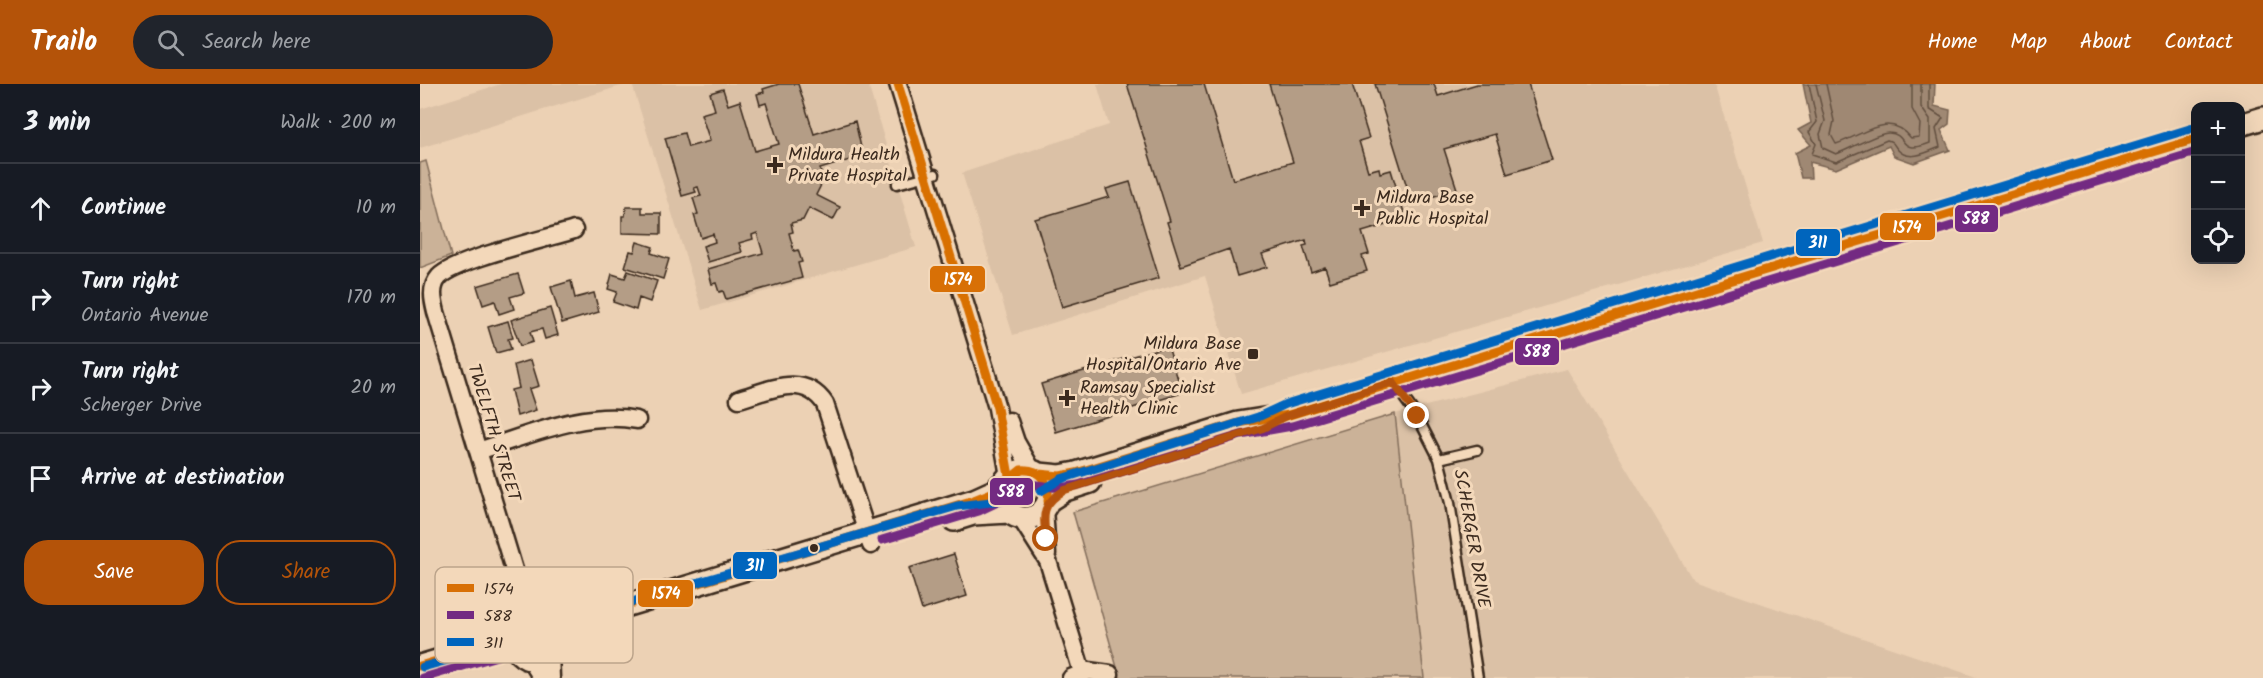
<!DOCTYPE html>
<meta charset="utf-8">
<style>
:root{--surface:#171b24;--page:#20242c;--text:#f1f3f6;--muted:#9ea1a6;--line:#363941;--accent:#b45309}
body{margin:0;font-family:Kalam,sans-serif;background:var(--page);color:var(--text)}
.controls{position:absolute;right:18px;top:18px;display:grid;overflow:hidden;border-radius:12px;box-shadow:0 6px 24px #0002}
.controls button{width:54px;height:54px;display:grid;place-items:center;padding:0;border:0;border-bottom:2px solid var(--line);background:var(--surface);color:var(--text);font:30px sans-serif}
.stop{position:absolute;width:18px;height:18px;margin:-14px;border:4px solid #b45309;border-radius:50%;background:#fff}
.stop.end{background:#b45309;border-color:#fff;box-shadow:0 2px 6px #0008}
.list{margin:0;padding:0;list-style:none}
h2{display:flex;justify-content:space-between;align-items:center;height:78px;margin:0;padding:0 24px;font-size:26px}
h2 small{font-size:20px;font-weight:400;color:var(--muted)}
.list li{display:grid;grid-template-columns:39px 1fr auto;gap:18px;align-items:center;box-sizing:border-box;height:90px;padding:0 24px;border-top:2px solid var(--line)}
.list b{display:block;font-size:22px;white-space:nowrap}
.list p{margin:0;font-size:20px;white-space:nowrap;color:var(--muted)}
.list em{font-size:20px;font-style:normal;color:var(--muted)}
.actions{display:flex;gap:12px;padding:18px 24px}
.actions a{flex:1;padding:14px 0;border:2px solid var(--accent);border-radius:24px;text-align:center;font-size:21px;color:var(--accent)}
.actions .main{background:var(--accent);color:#fff}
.icon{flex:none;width:33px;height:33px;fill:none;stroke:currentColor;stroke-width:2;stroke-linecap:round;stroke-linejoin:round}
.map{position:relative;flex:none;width:1843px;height:594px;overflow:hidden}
header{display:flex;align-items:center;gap:36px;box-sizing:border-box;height:84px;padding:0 30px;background:var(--accent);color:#fff}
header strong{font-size:28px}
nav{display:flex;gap:33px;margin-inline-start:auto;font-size:21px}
.search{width:420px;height:54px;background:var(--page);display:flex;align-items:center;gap:15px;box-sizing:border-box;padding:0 21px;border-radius:33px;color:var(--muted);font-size:22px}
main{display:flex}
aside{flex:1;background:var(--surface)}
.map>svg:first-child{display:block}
</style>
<header>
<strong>Trailo</strong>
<div class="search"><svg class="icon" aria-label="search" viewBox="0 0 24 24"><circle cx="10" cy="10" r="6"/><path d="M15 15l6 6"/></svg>Search here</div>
<nav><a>Home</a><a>Map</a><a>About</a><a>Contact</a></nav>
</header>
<main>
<aside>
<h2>3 min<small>Walk · 200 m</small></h2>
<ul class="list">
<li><svg class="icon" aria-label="ahead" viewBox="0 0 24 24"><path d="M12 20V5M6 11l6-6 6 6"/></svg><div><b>Continue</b></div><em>10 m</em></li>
<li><svg class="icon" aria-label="right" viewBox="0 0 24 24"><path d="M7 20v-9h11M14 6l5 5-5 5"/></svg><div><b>Turn right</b><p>Ontario Avenue</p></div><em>170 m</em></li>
<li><svg class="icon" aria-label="right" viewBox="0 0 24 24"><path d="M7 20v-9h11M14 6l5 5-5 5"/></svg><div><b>Turn right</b><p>Scherger Drive</p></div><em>20 m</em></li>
<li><svg class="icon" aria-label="arrive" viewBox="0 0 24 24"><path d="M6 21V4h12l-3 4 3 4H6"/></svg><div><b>Arrive at destination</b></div></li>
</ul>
<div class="actions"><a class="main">Save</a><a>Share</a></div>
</aside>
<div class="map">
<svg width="1843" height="594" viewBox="0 0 1843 594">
<rect width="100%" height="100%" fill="#ecd1b4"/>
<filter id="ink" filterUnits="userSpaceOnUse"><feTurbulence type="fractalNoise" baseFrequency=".0167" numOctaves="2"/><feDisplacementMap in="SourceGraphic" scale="12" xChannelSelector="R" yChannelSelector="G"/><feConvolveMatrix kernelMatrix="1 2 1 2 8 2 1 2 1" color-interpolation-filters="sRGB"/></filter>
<g filter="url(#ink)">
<!-- built -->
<path fill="#dbc1a6" d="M81,0h126l-207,64v-39z
M212,0h236l48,163 -214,63z
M677,0h617l49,159 -522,151 -36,-118 -192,59 -51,-162 147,-48z
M1147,285l126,211 286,98h-555l-29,-264z"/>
<!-- green -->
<path fill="#cbb298" stroke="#836e5b" stroke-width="1.5" d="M6,77l25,95 -31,12v-105z
M975,330l29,264h-304l-47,-166z"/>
<!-- water -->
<path fill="#9f8873" stroke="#776251" stroke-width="1.5" d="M1383,0h132l-1,22 16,4 -1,14 -8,6 9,20 -36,13 -20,-7 -5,-10 -53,23 -26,-7 1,16h-10l-6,-25 16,-8 -13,-15 13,-7z"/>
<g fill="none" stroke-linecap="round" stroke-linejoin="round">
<!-- shore -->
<path stroke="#635040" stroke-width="1.5" d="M1389,0l8,38 -8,10 7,12 -4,10 24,8 51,-22c8,2 6,5 11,10 11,12 30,2 42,-3l-4,-18 7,-11 -14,-9v-25
M1396,0l9,37 -5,13 3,14 13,6c13,-4 42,-22 53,-21 20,1 8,23 41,10v-23l-9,-13v-23
M1406,0l8,37 -3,14 5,9c28,-9 52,-34 75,-6l8,-1 1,-13 -8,-15v-25"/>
</g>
<!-- building -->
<path fill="#b49d86" stroke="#3b2a1e" stroke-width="1.5" d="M359,0h19l16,50 41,-13 8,35 -43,13 3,12 -7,14 24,12 -7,13 -24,-12 -6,12 -12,3 2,9 -4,1 5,18 4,-1 4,12 -4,1 4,15 -76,21 -3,-8 -4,1 -3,-9 -4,1 -4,-15 55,-16 -6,-20 -5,2 1,4 -14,4 3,9 -34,10 -5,-16 12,-4 -2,-8 -12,4 -7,-23 4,-1 -5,-16 8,-2 -3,-9 -4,1 2,4 -14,4 -17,-58 19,-5 4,14 22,-6 -9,-27 14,-4 -5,-17 13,-4 5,16 12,-4 15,50 24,-7 -13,-41 -6,2 -3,-11 7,-2 -1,-3z
M707,0h77l29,96 60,-18 -24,-78h83l17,54 -10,3 9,30 11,-3 1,5 11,-3 15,49 -44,13 7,22 -7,2 5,15 -37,11 -5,-15 -14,5 -8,-26 4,-1 -1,-5 -44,14 5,13 -30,9 -8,-27 -48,17 -14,-44 3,-1z
M955,0h59l4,12 39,-12h51l24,76 -45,14 -12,-40 -51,15 13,40 -45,14z
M710,98l29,96 -97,29 -27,-88 74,-22 -3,-8z
M206,123h16v6h19v21l-39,-1v-17h3z
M217,158l16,5 -2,6 18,6 -6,20 -38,-12 5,-16 4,1z
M208,187l29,10 -7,21 -11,-4 -3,12 -23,-8 4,-10 -9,-3 4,-15 13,4z
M98,190l6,19 -14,4 4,12 -15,5 -4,-13 -12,4 -6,-19z
M151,197l4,17 19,-5 5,19 -37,11 -11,-36z
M130,224l8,27 -13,4 -3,-10 -12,3 3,10 -13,4 -9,-26z
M88,237l5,17 -5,1 3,10 -15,4 -8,-26z
M748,262l14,47 -56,17 -2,-8 -15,4 3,9 -56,17 -15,-48 56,-17 2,4 15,-4 -2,-5z
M111,276l8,26 -10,3 7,21 -19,6 -6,-26 8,-2 -5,-23z
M534,470l13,42 -45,14 -13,-42z"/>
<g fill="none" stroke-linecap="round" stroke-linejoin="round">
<!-- service casing -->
<g stroke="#3b2a1e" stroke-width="13">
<path id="service" d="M477,100l38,-10
M973,299l24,33 22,43 11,44 28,175
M1019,375l38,-9"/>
</g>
<!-- minor casing -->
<g stroke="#3b2a1e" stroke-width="21">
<path id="minor" d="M478,0l99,324 12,68
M319,315c31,-9 65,-27 86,5l46,141
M589,337l7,21 16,28
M58,367c52,-16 106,-41 159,-31
M624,424l3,46
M600,433l28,44 34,111
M101,509l17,25
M101,539v-30l-85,-281c-3,-12 -6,-25 3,-35 17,-18 108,-38 135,-47
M130,569l1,25
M110,575l12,19
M651,594l17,-7 22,3"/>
</g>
<!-- tertiary casing -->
<g stroke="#3b2a1e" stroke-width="26">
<path id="tertiary" d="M1820,41l23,-7
M581 410a24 24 0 1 1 48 0a24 24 0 1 1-48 0Z
M619,390l21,2 16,-3 162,-50 51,-8 907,-276
M628,417l17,-11 25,-8
M534,436l19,-6 36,-2
M94 555a21 21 0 1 1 42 0a21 21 0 1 1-42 0Z
M128,538l26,-1 34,-10 366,-111 22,-10 8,-8
M135,562l41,-20
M0,582l74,-22 21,-12"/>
</g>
<!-- service -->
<use href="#service" stroke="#f3d8ba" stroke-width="8"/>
<!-- minor -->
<use href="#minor" stroke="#f3d8ba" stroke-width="16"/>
<!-- tertiary -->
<use href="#tertiary" stroke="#f3d8ba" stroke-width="21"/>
<!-- bus-1 casing -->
<g stroke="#f3d8ba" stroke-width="14">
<path id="bus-1" d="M478,0l99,324 12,68
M619,390l21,2 16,-3 162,-50 51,-8 907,-276
M0,582l82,-25 27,-22 9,-1 10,4 26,-1 400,-121 20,-8 27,-22c20,-2 29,14 27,31"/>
</g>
<!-- bus-2 casing -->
<g stroke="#f3d8ba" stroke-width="14">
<path id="bus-2" d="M462,456l97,-29 23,-11 19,-17 39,5 18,-3 163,-50 51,-9 904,-274
M111,547l20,4 -12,11 -12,-3 1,-10z
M3,594l74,-22 24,-14"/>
</g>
<!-- bus-3 casing -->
<g stroke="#f3d8ba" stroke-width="14">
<path id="bus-3" d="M621,407l20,-12 197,-62 28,-13 907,-276
M3,583l81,-23 32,3 25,-19 47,-19 349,-103 51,-6"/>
</g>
<!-- bus-1 -->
<use href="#bus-1" stroke="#d87006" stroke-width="9"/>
<!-- bus-2 -->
<use href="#bus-2" stroke="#732a82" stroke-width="9"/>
<!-- bus-3 -->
<use href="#bus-3" stroke="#0065bd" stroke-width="9"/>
</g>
</g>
<g fill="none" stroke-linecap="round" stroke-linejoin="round" filter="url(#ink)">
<!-- route -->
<path stroke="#b45309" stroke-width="8" d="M626,455c-3,-25 -5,-35 19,-49l198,-62 26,-13 104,-33 24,34"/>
</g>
<!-- markers -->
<g fill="#3b2a1e" stroke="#f3d8ba" stroke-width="2">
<path d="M352 72h6v6h6v6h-6v6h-6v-6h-6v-6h6z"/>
<path d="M939 115h6v6h6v6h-6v6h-6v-6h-6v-6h6z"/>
<rect x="827" y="264" width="12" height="12" rx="3"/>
<path d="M644 305h6v6h6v6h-6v6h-6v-6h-6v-6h6z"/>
<circle cx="394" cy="464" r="5"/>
</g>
<g text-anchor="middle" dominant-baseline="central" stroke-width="6" stroke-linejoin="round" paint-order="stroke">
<!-- poi labels -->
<g font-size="18" fill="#3b2a1e" stroke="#f3d8ba" text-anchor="start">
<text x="368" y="71">Mildura Health<tspan x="368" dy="21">Private Hospital</tspan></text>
<text x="956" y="114">Mildura Base<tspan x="956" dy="21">Public Hospital</tspan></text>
<text x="821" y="260" text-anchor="end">Mildura Base<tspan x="821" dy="21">Hospital/Ontario Ave</tspan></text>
<text x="660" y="304">Ramsay Specialist<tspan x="660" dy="21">Health Clinic</tspan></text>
</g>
<!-- street labels -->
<g font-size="18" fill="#3b2a1e" stroke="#f3d8ba">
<text transform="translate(73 349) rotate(73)">TWELFTH STREET</text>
<text transform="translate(1051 455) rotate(80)">SCHERGER DRIVE</text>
</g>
</g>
<!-- legend -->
<rect x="15" y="483" width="198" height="96" rx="9" fill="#f3d8ba" stroke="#bca48b" stroke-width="1.5"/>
<rect x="27" y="500" width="27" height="8" fill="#d87006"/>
<rect x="27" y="527" width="27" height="8" fill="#732a82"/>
<rect x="27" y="554" width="27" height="8" fill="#0065bd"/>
<g font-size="16" fill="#3b2a1e">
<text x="64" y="510">1574</text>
<text x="64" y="537">588</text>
<text x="64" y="564">311</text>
</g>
<g stroke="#f3d8ba" stroke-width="2">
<rect x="1534" y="120" width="45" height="29" rx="6" fill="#732a82"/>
<rect x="1459" y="128" width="57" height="29" rx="6" fill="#d87006"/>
<rect x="1375" y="144" width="46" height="29" rx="6" fill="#0065bd"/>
<rect x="509" y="181" width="57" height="28" rx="6" fill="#d87006"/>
<rect x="1094" y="253" width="46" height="29" rx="6" fill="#732a82"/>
<rect x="569" y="393" width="45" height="29" rx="6" fill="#732a82"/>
<rect x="312" y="467" width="46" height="29" rx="6" fill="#0065bd"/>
<rect x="217" y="495" width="57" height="29" rx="6" fill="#d87006"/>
</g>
<g font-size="16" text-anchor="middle" font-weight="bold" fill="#fff">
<text x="1556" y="140">588</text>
<text x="1487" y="149">1574</text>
<text x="1398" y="164">311</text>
<text x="538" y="201">1574</text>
<text x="1117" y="273">588</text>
<text x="591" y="413">588</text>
<text x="335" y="487">311</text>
<text x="246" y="515">1574</text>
</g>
</svg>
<div class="controls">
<button>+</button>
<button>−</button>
<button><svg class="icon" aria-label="locate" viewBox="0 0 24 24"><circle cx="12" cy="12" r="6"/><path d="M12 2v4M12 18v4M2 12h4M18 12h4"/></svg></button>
</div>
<div class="stop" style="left:626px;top:455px"></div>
<div class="stop end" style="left:997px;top:332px"></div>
</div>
</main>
